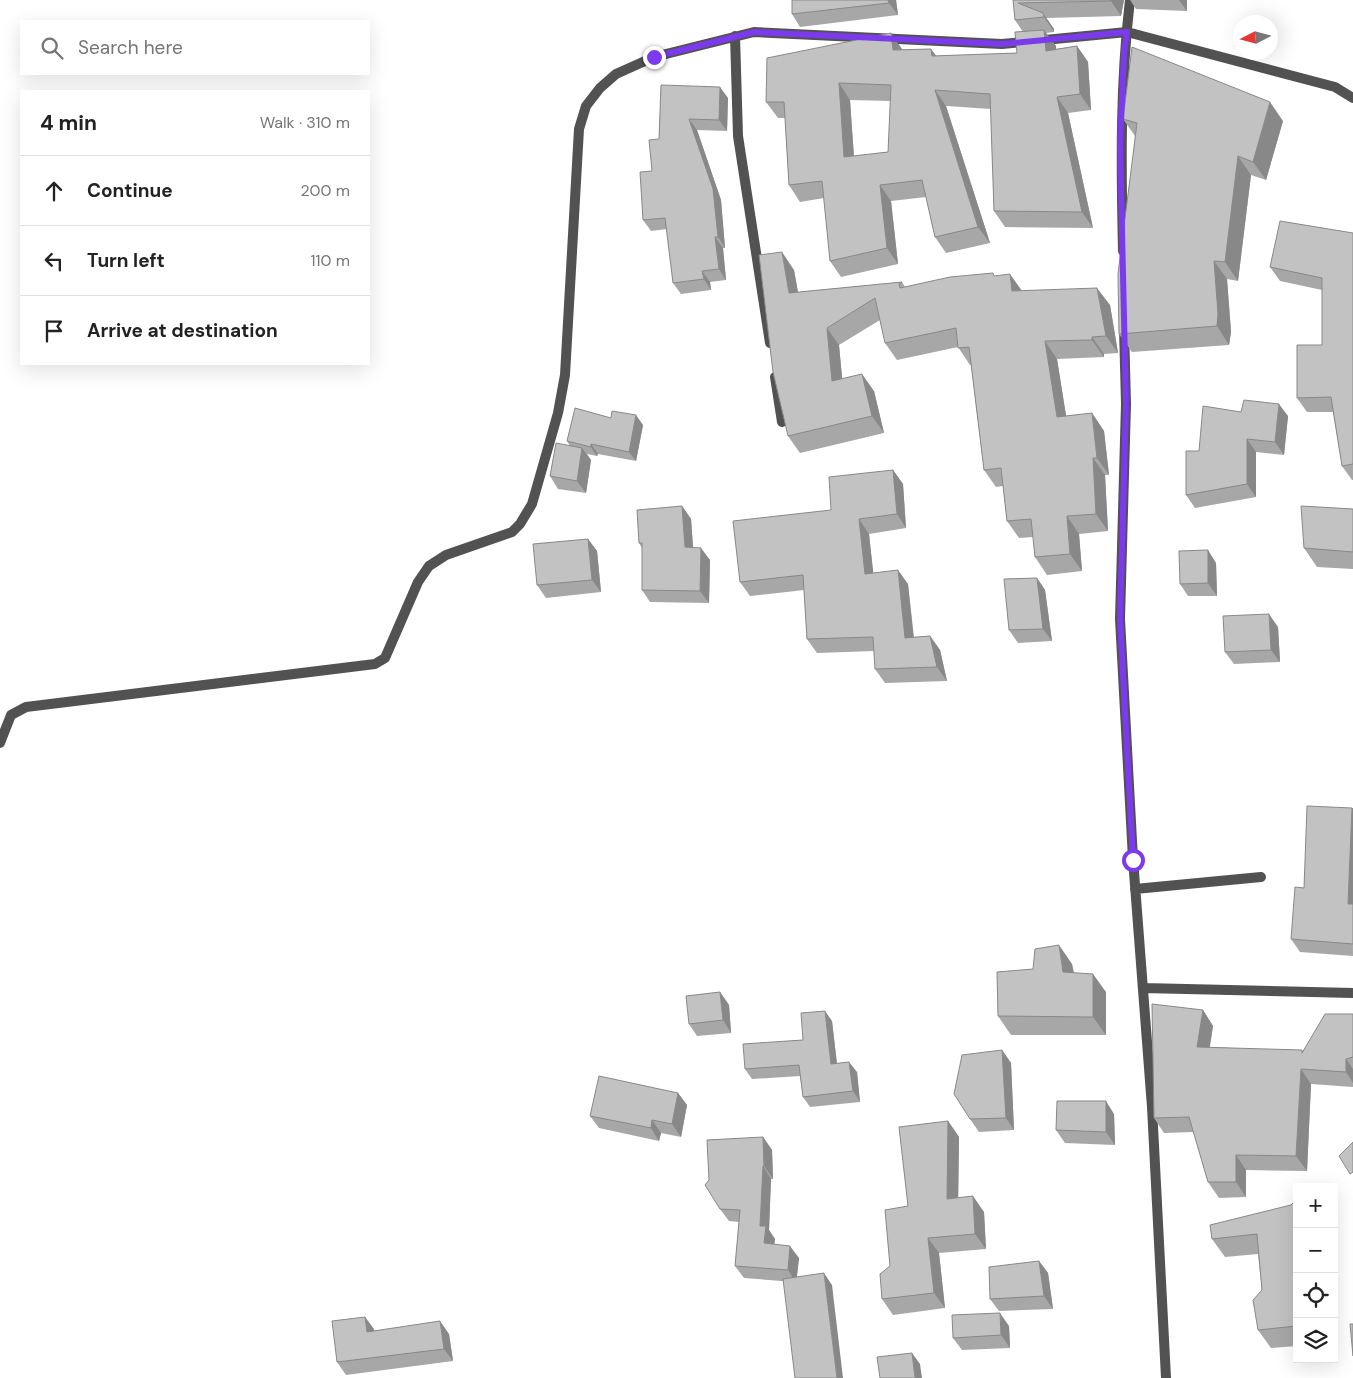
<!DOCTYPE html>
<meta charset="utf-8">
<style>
:root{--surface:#fff;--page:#f2f2f2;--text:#222;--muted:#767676;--line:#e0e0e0}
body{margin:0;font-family:"DM Sans",sans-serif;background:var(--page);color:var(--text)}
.controls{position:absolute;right:15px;bottom:15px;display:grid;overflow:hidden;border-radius:0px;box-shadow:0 5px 20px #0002}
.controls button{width:45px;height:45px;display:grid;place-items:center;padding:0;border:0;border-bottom:1px solid var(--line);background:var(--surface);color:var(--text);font:25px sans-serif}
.compass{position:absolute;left:1233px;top:15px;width:45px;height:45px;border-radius:50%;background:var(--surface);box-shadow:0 5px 20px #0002;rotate:264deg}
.stop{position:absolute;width:15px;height:15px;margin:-11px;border:4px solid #7c3aed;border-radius:50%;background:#fff}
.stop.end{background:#7c3aed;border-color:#fff;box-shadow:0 1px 5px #0008}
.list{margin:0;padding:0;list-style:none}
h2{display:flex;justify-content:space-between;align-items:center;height:65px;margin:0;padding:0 20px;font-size:21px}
h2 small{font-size:16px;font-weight:400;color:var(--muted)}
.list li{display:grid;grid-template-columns:32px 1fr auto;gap:15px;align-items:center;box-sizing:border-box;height:70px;padding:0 20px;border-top:1px solid var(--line)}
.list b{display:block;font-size:19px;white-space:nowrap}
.list em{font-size:16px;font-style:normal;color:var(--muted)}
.icon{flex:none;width:28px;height:28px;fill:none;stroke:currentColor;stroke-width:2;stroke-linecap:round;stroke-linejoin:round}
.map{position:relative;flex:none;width:1353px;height:1378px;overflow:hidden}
.search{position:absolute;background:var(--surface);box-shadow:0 5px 20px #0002;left:20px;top:20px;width:350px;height:55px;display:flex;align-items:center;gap:12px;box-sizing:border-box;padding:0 18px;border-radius:0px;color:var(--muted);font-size:19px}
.panel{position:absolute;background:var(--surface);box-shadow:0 5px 20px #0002;left:20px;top:90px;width:350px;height:275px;border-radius:0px}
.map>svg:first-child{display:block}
</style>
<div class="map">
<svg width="1353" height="1378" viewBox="0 0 1353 1378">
<rect width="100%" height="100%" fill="#fff"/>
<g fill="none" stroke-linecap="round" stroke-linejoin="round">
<!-- minor -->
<path stroke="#525252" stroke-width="10" d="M735,36l3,100 32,207
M1123,251c-2,-84 -3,-167 7,-251
M1124,328l2,76 -6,215 13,240 19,248 14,271
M775,377l7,45
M0,743l11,-28 15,-8 349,-43 10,-6 33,-76 11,-16 17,-11 66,-23 8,-8 12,-20 26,-91 7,-38 14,-246 7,-23 14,-18 16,-14 38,-17 100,-25 248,12 125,-12 208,55 18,11
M1135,889l126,-12
M1143,988l210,5"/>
</g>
<!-- wall -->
<path fill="#a7a7a7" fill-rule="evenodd" d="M792,0h104l2,15 -98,12 -8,-13z
M1013,0h111l-3,16 -75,2 8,11v3l-8,1 10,13v3l21,-3 11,16 3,48 -23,3 25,115 -88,-1 -11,-16 -3,-102 -45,-3 44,137 -44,10 -11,-16 -9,-40 -35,4 7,63 -57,13 -11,-16 -6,-63 -24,4 -11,-17 -4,-67h-7l-12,-16 136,-52 29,-1 5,7 81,-3 6,-21 -8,-12zM850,100l41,1 -3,51 -34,4z
M1130,0h57v11l-51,-2z
M661,85l67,13 -1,33 -30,-1 24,70 4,48h-2l3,32 -16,2 1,8 -30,4 -8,-11 -6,-54 -16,2 -8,-11 9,-49 7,-32z
M1123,119l160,2 -17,59 -15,-5 -13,106 -11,-2 4,53 -2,13 -97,7 -13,-18 16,-198z
M1353,233v247h-1l-10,-14 -9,-54h-26l-10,-14 25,-53v-55l-42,-9 -10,-14z
M794,270l4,22 104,-10 3,5 90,-11 27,15 88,14 8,48 -14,1v3l-47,2 9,57 26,-3 12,18 5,44h-4l3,56 -29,3 3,37 -35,4 -12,-18 -2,-20 -14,1 -12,-17 -4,-35 -7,1 -12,-17 -13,-105h-1l-12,-18 -61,13 -12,-17 -5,-23 -41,25 3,33 32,13 10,42 -84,20 -12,-17z
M1241,412l47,4 -4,39 -28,-3v45l-61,11 -9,-13 13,-44z
M611,418l32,7 -7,36 -38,-7 -1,2 -10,-2 4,6 -5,33 -28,-4 -8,-13 20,-30 -3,-5z
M893,470l10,14 3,44 -37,6 4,39 35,11 6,53 16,-1 10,14 7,31 -62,2 -10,-14 -1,-18 -57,2 -10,-14 -3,-49 -54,6 -10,-14 91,-72z
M682,506l9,13 2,29 17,12 -1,43 -59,-1 -8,-12v-42l-3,-5z
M1353,509v60l-36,-2 -13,-19z
M588,539l9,12 4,41 -55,6 -9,-13z
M1216,563l1,33h-29l-8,-12z
M1037,578l8,12 7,51 -34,2 -9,-13z
M1278,627l2,35 -46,2 -9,-12z
M1352,808l1,148 -53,-4 -9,-13 13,-51z
M1072,964l2,8 32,20v43h-95l-13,-19 35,-47z
M720,992l9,13 2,28 -34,3 -8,-12z
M1203,1010l10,16 -3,21 93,4 50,-37v73l-42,-3 -4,87 -61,-1v27l-27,1 -11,-16 -14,-50 -30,1 -10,-15z
M832,1021l5,42 20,9 3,30 -50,5 -7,-10 -3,-21 -48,3 -7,-10 58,-29z
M1002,1050l9,13 3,67 -35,2 -9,-13z
M678,1093l9,12 -6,32 -20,-4 -2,8 -60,-13 -9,-12z
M1114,1114l1,31 -50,-2 -9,-13z
M948,1121l11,16 -1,61 26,14 2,37 -47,4 6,55 -52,7 -11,-16 26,-93z
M763,1137l9,13 1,29h-2l-2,51 6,9 -1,5 25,14 -2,19 35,8 -88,-7 -9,-12 4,-44 -10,-1 -9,-12z
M1297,1204v142l-26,2 -13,-18 4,-40 -4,-36 -33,3 -13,-18z
M1039,1261l9,12 5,36 -54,2 -9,-12z
M365,1317l9,14 75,3 4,27 -107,14 -9,-13z
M1009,1326l1,22 -48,2 -9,-12z"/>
<!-- shaded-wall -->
<path fill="#888" d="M888,0h8l2,15 -9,-12z
M1111,0h13l-3,16 -10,-15z
M1179,0h8v11z
M1043,13l11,16v3l-10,-15z
M1044,30l12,16 1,21 -11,-16z
M891,33l11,16 3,17 -12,-16z
M1077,46l11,16 3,48 -11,-16z
M931,49l12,16 -11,-9z
M839,83l11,17 5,73 -11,-16z
M720,87l8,11 -1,33 -8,-11z
M935,90l11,16 44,137 -12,-16z
M1057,97l11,16 25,115 -11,-16z
M1270,102l13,19 -17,59 -13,-18z
M689,119l8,11 24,70 4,48 -7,-11z
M1238,156l13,19 -13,106 -13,-19z
M880,185l11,16 7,63 -11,-16z
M715,237l8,11 3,32 -7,-11z
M782,252l12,18 7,40 -12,-17z
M1214,261l13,18 4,53 -2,13 -12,-19z
M702,271l8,11 1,8 -7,-11z
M1010,274l12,17h-10z
M1097,288l13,17 8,48 -12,-17z
M827,328l12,17 5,53 -12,-17z
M1092,337l12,17v3l-12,-17z
M1045,341l12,18 12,75 -12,-17z
M862,374l12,17 10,42 -12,-17z
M1279,404l9,12 -4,39 -9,-13z
M1092,413l12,18 5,44 -12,-17z
M636,415l7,10 -7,36 -7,-9z
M1247,439l9,13v45l-9,-13z
M591,444l7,10 -1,2 -6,-9z
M582,448l9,12 -5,33 -9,-12z
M1093,458l12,17 3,56 -12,-17z
M893,470l10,14 3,44 -9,-14z
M682,506l9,13 3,41 -9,-13z
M1067,516l12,18 3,37 -12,-17z
M859,519l10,15 6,54 -10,-14z
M588,539l9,12 4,41 -9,-12z
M701,548l9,12 -1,43 -9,-12z
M1208,550l8,13 1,33 -9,-13z
M898,570l10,14 7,68 -10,-14z
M1037,578l8,12 7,51 -9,-12z
M1269,614l9,13 2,35 -9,-12z
M930,636l10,14 7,31 -10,-14z
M1352,808h1v102l-5,-6z
M1059,945l13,19 4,26 -13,-18z
M1093,974l13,18v43l-13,-18z
M720,992l9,13 2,28 -8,-13z
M1203,1010l10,16 -6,36 -10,-15z
M825,1011l7,10 6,53 -7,-10z
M1002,1050l9,13 3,67 -8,-12z
M1346,1059l7,10v14l-7,-11z
M849,1062l8,10 3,30 -7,-11z
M1301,1069l10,15 -4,87 -11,-15z
M678,1093l9,12 -6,32 -9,-13z
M1106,1101l8,13 1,31 -9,-13z
M652,1120l9,13 -2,8 -8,-13z
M948,1121l11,16 -1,77 -11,-15z
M763,1137l9,13 1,29 -9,-13z
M1236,1155l10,15v27l-10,-15z
M763,1166l8,13 -2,51 6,9 -2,17 -9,-13 -4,-17z
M973,1196l11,16 2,37 -11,-15z
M928,1238l11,15 6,55 -11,-15z
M790,1246l9,12 -3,25 -8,-13z
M1039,1261l9,12 5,36 -9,-13z
M824,1273l8,12 11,93h-6z
M1000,1313l9,13 1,22 -9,-13z
M365,1317l9,12 2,15 -9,-12z
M440,1321l9,13 4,27 -9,-12z
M912,1353l8,11 2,14h-7z"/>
<!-- building -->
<path fill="#c2c2c2" stroke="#888" fill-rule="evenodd" d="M792,0h96l1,3 -97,11z
M1013,0h98v1l-93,2 25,10 1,4 -29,3z
M1044,30l2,21 31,-5 3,48 -23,3 25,115 -88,-1 -4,-117 -55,-4 43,137 -43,10 -13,-57 -42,5 7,63 -57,13 -8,-80 -33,4 -5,-83h-18l1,-44 124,-25 2,17 38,-1 1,7 85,-3 -2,-21zM839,83l52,2 -3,67 -44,5z
M1132,47l138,55 -17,60 -15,-6 -13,106 -11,-1 4,53 -1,12 -98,8 -1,-60 19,-151 -14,-4z
M661,85l59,2 -1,33 -30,-1 24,70 5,48h-3l4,32 -17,2 2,8 -31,4 -8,-65 -22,2 -3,-48 12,-1 -3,-31 10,-1z
M1280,221l73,12v231l-11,2 -11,-69 -34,1v-53h25v-67l-52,-11z
M782,252l7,41 113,-11 -3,2 1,4 50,-11 43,-4 1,3 16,-2 2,17 85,-3 9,48 -14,1v3l-47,1 12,76 35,-4 5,45h-4l3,56 -29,2 3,38 -35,3 -4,-38 -24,2 -6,-53 -17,2 -15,-123 -11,1 -2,-20 -71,15 -10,-45 -48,30 5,53 30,-7 10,42 -84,20 -15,-64 -14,-117z
M1244,400l35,4 -4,38 -28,-3v45l-61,11v-44h13l4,-45 38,6z
M575,408l36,10 1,-7 24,4 -7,37 -38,-8v3l-24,-6z
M556,443l26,5 -5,33 -27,-5z
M893,470l4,44 -38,5 6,55 33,-4 7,68 25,-2 7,31 -62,2 -2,-32 -66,2 -4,-64 -63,7 -7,-61 98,-11 -2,-33z
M682,506l3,41 16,1 -1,43 -58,-1v-47h-3l-2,-33z
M1301,506l52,3v43l-49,-4z
M588,539l4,41 -55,5 -4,-41z
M1208,550v33l-28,1 -1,-33z
M1037,578l6,51 -34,1 -5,-51z
M1269,614l2,36 -46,2 -2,-36z
M1307,806l45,2 -4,96h5v40l-62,-5 4,-52 9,1z
M1059,945l4,27 30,2v43l-95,-1 -1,-44 36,-3 2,-20z
M720,992l3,28 -34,4 -3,-28z
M1152,1004l51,6 -6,37 105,3v3l23,-39h28v43l-7,2v13l-45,-3 -5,87 -60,-1v27h-28l-19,-65 -35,1z
M825,1011l6,53 18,-2 4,29 -50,6 -4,-32 -54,4 -2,-25 60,-4 -2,-27z
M1002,1050l4,68 -36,1 -16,-25 8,-39z
M599,1076l79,17 -6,31 -20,-4 -1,8 -61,-12z
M1057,1101h49v31l-50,-2z
M948,1121l-1,78 26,-3 2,38 -47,4 6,55 -52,6 -2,-25 10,-8 -5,-56 23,-4 -9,-79z
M763,1137l1,29h-1l-3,60h6l-2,17 26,3 -2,24 -53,-4 5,-56 -20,-1 -15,-24 4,-5 -2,-40z
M1353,1142v30l-3,2 -11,-18z
M1295,1201l2,16v109l-39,4 -5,-30 9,-10 -5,-56 -45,5 -2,-14 81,-20z
M1039,1261l5,35 -54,3 -1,-32z
M824,1273l13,105h-42l-12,-99z
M1000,1313l1,22 -48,3 -1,-23z
M365,1317l2,15 73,-11 4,28 -107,13 -5,-41z
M1350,1324h3v32z
M912,1353l3,25h-35l-3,-21z"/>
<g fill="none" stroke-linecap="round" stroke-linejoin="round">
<!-- route -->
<path stroke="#7c3aed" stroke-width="6" d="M654,57l100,-25 248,12 125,-12 -3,21 -4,91 6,260 -6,215 13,241"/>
</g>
</svg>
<div class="controls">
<button>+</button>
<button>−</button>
<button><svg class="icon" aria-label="locate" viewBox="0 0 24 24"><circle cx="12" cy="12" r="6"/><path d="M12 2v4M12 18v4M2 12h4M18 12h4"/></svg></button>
<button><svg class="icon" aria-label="layers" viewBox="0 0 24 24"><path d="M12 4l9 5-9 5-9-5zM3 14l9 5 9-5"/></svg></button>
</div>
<svg class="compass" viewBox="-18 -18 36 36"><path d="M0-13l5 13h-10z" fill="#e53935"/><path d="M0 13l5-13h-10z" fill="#767676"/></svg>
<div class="stop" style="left:1133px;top:860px"></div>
<div class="stop end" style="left:654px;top:57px"></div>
<div class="search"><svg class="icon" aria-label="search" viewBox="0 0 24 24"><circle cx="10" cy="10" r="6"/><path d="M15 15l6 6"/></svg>Search here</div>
<section class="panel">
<h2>4 min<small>Walk · 310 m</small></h2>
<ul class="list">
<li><svg class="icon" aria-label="ahead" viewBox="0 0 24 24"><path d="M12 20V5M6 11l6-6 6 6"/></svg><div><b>Continue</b></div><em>200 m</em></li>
<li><svg class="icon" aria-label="left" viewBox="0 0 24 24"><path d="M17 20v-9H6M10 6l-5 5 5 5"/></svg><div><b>Turn left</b></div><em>110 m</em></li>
<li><svg class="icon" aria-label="arrive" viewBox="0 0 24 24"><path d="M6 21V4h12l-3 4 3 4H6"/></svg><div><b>Arrive at destination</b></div></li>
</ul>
</section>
</div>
